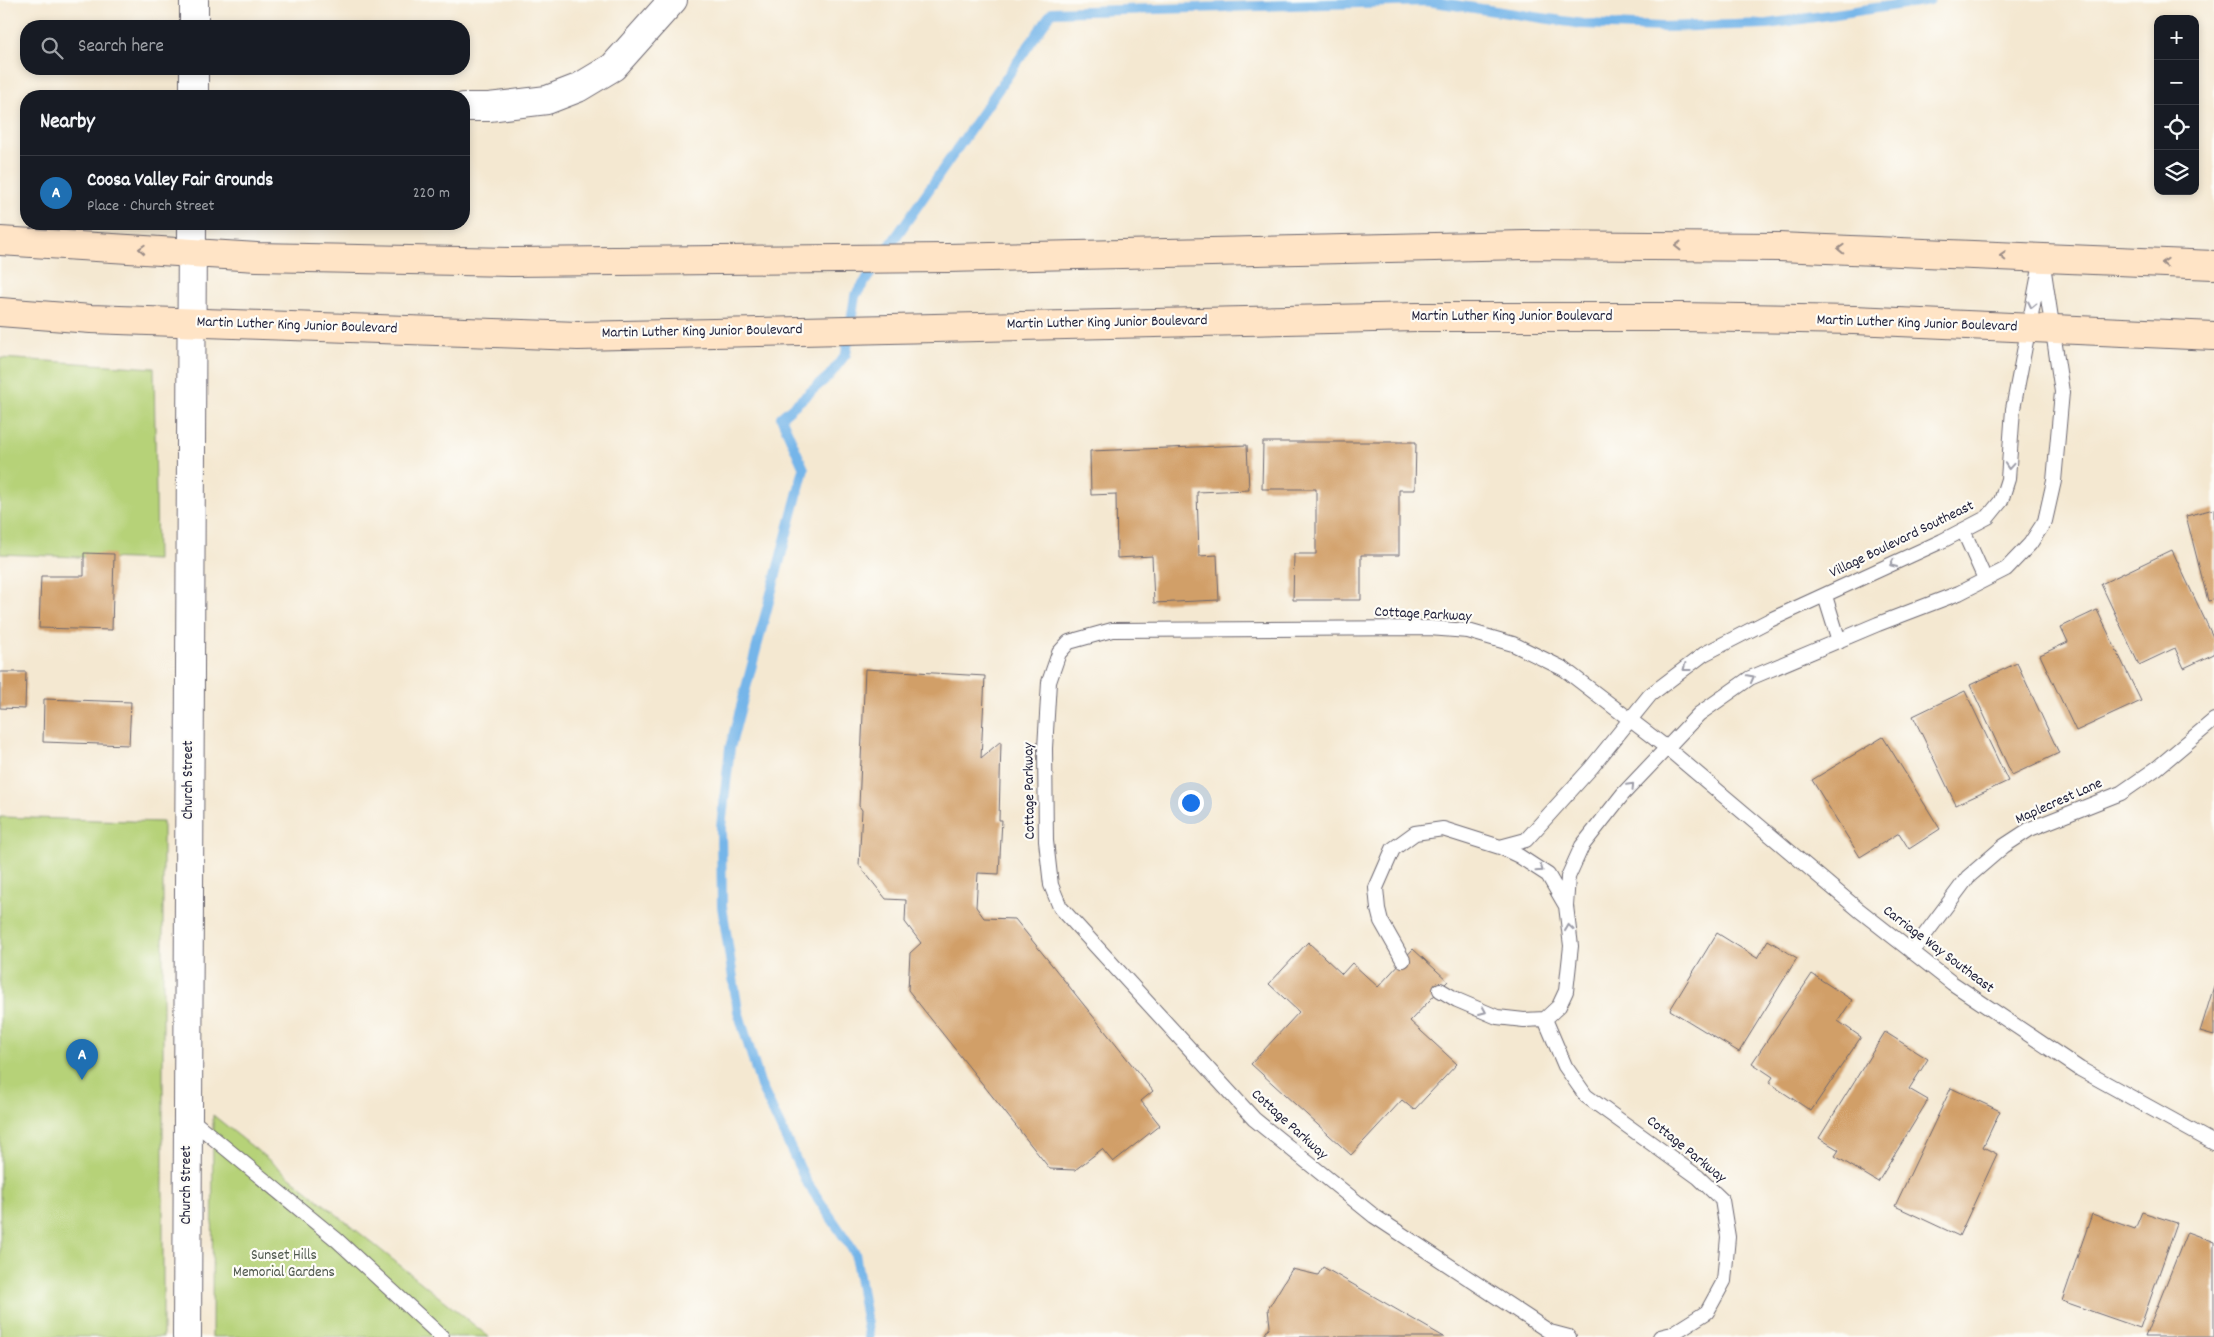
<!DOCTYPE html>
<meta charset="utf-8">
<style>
:root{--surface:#171b24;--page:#242831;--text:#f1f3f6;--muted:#9ea1a6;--line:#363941;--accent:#1f6fb2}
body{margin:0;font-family:Dekko,sans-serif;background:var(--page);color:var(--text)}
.controls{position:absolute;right:15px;top:15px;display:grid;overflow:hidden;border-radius:10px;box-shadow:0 2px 8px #0003}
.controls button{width:45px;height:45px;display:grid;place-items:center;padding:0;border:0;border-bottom:1px solid var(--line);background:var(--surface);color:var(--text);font:25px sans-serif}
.you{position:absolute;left:1190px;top:802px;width:18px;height:18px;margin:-12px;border:4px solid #fff;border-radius:50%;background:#1a73e8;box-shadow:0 0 0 8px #1a73e833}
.badge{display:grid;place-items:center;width:32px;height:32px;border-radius:50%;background:var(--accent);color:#fff;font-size:16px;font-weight:700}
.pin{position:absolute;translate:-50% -41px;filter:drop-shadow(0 1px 2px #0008)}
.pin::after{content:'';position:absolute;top:26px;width:18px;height:15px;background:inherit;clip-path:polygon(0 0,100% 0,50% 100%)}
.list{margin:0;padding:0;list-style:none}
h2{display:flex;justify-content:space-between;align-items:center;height:65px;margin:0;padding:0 20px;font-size:21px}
h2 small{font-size:16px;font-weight:400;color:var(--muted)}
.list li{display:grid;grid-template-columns:32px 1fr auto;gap:15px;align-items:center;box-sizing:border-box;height:75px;padding:0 20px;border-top:1px solid var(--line)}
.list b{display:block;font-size:19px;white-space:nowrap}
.list p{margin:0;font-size:16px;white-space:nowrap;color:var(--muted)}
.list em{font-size:16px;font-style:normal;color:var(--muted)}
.icon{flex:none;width:28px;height:28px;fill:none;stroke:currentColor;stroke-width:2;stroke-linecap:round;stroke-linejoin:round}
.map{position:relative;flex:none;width:2214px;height:1337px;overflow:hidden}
.search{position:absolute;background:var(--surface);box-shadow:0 2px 8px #0003;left:20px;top:20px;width:450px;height:55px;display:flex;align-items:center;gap:12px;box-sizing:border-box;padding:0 18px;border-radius:20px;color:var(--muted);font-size:19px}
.panel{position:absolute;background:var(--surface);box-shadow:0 2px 8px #0003;left:20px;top:90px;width:450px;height:140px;border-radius:20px}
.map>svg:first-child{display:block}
</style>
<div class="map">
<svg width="2214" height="1337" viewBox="0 0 2214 1337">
<rect width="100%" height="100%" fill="#fdfcf7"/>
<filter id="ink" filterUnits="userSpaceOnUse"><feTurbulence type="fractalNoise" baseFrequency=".02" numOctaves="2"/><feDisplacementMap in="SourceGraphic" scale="10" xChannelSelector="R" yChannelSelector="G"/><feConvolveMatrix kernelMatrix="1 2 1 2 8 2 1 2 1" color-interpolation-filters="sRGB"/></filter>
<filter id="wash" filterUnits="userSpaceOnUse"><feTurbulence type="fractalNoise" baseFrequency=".0096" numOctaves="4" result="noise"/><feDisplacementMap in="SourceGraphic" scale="20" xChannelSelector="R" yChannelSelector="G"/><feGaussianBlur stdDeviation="1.12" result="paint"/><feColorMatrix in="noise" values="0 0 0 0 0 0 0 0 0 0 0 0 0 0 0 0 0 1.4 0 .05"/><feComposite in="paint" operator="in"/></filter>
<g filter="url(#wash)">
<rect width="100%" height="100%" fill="#f4e8d1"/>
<!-- green -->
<path fill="#b6d278" stroke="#6c7a5a" d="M0,358l154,10 3,192 -157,-6z
M0,817l163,5v515h-163z
M213,1115l276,222h-277z"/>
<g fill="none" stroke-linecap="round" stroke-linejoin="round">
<!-- stream -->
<path stroke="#75b5e9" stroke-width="10" d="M869,1337l-14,-84 -49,-72 -45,-95 -23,-75 -16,-105 -1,-79 9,-79 74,-279 -23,-52 48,-41 17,-22 9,-58 197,-284 375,-11 156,23 79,3 106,-3 162,-24"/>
</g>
<g id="blocks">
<!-- building -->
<path fill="#d19f67" d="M1263,442h153l-1,48h-16v65h-38v45h-68l1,-46h22v-65h-54z
M1247,445l2,45 -52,2 2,64 18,-1 2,45 -65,3 -2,-47 -35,2 -1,-64 -25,1 -1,-44z
M2214,509v91l-6,1 -22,-85z
M2172,550l42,89v15l-30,14 -9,-20 -36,17 -38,-81z
M84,553l30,1 -2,76 -73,-2 2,-52h43z
M2097,610l44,91 -65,30 -36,-76 28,-13 -7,-15z
M2017,663l42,90 -47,22 -42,-90z
M865,669l120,7 -4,82 20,-17 -2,79h3l-3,54 -21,-1 -2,34 8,11 31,1 138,172 -12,10 19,24 -47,37 -11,-13 -27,21 -25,-1 -142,-179 2,-37 11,-10 -16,-21 1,-22 -20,-1 -27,-34 3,-55 -3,-4z
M0,672h26l-1,37 -25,-1z
M1965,691l43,90 -52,24 -43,-89z
M44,699l87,3 -2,43 -86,-3z
M1883,737l57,92 -31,20 -10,-16 -39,24 -48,-77z
M1717,933l40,25 11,-18 29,18 -58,94 -69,-42z
M1308,942l34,32 10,-11 26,24 35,-38 35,32 -38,40 47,43 -43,46 -12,-10 -51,55 -100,-91 48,-52 -30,-28z
M1812,974l40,26 -14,21 23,16 -50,74 -42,-28 4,-6 -21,-14z
M2214,986v50l-14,-4z
M1885,1032l43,27 -19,30 19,11 -50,82 -43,-26 4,-6 -20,-12z
M1951,1088l49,23 -17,36 14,7 -38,82 -64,-30z
M2142,1212l35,11 -37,105 -78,-27 30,-87 43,15z
M2187,1232l27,10v95h-69z
M1323,1267l121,70h-181l7,-11 -2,-17 24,-40 26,6z"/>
</g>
</g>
<g filter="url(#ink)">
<use href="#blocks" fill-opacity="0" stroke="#6c6770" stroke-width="1"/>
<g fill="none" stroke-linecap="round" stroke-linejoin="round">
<!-- service casing -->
<g stroke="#6c6770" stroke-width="16">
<path id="service" d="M1963,530l22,49
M1825,596l14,45
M1500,847l19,9 29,19 18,31
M1912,952l56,-75 36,-31 26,-17 91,-36 36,-25 57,-48
M1403,960l-22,-39 -3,-12 -2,-21 17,-39 22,-16 28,-4 57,18 26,-7 65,-72 59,-73 54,-41 66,-34 172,-79 46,-24 13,-16 7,-22 5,-70 27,-141
M1440,990l17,10 40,17 27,3 21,-1 14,-13 7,-15 5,-45 -5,-40 2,-29 14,-31 41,-52 76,-80 51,-36 128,-54 81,-31 47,-24 24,-25 15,-23 9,-40 8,-89 -20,-134
M1545,1019l20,47 21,30 112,81 24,23 6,37 -4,44 -17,31 -35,22 -12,3
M188,1117l149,123 105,97
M1569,1337l-19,-5 -176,-116 -120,-97 -194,-212 -9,-22 -5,-44 -1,-93 4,-66 10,-29 10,-11 43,-12 317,-2 39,3 45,13 51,25 103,79 192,162 93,73 128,86 134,74"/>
</g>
<!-- minor casing -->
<g stroke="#6c6770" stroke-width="30">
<path id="minor" d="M194,26v-26
M194,96v-27
M464,107h25l58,-7 31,-12 35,-21 60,-67
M187,1337l5,-1113"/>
</g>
<!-- secondary casing -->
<g stroke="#6c6770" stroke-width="30">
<path id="secondary" d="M0,241l257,16 254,5 436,-4 578,-13 253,2 436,18
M0,312l91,7 487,17 839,-19h264l173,3 360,16"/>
</g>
<!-- service -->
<use href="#service" stroke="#fff" stroke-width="14"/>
<!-- minor -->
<use href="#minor" stroke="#fff" stroke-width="28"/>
<!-- secondary -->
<use href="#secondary" stroke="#ffe4c6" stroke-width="28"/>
</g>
<!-- one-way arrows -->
<defs><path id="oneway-chevron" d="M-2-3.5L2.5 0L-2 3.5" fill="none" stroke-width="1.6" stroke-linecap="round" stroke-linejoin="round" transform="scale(1.25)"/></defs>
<g stroke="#9c8d87">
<use href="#oneway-chevron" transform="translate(1678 246) rotate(-180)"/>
<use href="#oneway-chevron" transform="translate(142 249) rotate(-177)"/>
<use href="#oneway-chevron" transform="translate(1841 249) rotate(-178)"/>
<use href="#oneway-chevron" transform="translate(2003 256) rotate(-178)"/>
<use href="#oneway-chevron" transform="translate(2165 263) rotate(-178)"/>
</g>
<g stroke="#9c9ca7">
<use href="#oneway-chevron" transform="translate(2032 305) rotate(102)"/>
<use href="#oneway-chevron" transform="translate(2009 466) rotate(94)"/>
<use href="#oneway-chevron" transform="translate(1893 564) rotate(155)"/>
<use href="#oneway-chevron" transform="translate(1686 668) rotate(143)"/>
<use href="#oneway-chevron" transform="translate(1751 678) rotate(-28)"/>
<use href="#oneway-chevron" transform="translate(1631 786) rotate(-47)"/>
<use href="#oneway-chevron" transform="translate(1540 869) rotate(34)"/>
<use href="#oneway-chevron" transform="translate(1569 928) rotate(-98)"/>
<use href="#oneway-chevron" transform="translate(1483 1011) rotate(23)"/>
</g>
</g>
<g text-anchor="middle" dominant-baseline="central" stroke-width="4.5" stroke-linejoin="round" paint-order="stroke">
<!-- street labels -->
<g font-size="15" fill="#22223b" stroke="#fdfcf7">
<text x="1512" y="317">Martin Luther King Junior Boulevard</text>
<text transform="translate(1107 323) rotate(-1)">Martin Luther King Junior Boulevard</text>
<text transform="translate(1917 324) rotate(2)">Martin Luther King Junior Boulevard</text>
<text transform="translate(297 326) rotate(2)">Martin Luther King Junior Boulevard</text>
<text transform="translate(702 332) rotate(-1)">Martin Luther King Junior Boulevard</text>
<text transform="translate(1902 540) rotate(-26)">Village Boulevard Southeast</text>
<text transform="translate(1423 615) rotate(3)">Cottage Parkway</text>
<text transform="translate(189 780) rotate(-90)">Church Street</text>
<text transform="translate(1030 791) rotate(-91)">Cottage Parkway</text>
<text transform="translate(2059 802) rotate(-24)">Maplecrest Lane</text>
<text transform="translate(1938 950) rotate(37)">Carriage Way Southeast</text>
<text transform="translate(1289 1125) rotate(42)">Cottage Parkway</text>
<text transform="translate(1686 1150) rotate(39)">Cottage Parkway</text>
<text transform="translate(187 1185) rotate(-90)">Church Street</text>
</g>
<!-- park labels -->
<g font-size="15" fill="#4e574d" stroke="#fdfcf7">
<text x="284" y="1256">Sunset Hills<tspan x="284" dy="17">Memorial Gardens</tspan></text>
</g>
</g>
</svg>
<div class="controls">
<button>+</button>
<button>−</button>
<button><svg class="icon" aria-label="locate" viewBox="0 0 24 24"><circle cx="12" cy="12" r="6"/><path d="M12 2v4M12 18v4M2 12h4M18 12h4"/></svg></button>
<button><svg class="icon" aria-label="layers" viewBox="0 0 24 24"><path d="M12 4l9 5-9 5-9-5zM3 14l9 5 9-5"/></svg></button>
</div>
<div class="you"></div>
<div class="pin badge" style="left:82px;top:1080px">A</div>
<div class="search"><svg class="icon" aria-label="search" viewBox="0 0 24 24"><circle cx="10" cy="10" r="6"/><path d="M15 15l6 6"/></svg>Search here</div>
<section class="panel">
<h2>Nearby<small></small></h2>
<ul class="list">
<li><span class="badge">A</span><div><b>Coosa Valley Fair Grounds</b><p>Place · Church Street</p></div><em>220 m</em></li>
</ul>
</section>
</div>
